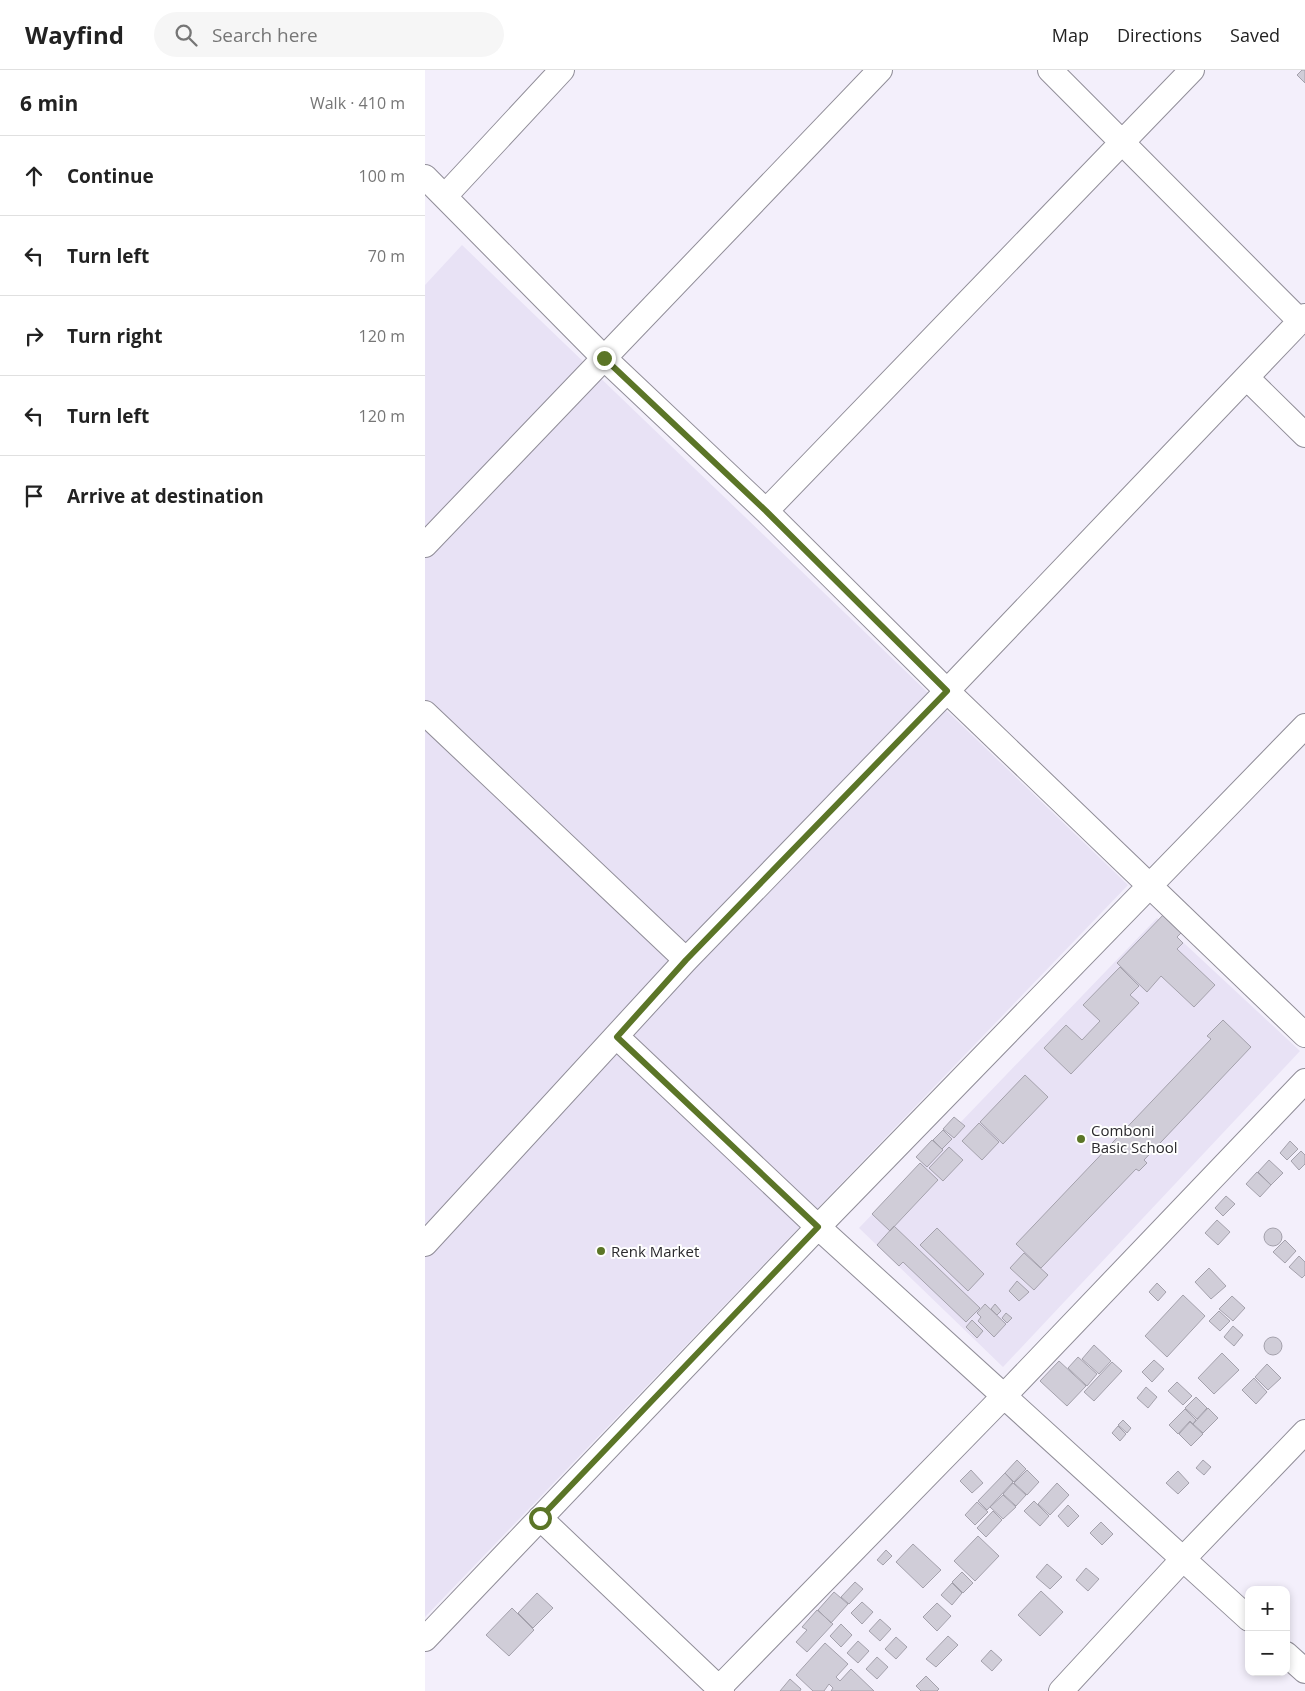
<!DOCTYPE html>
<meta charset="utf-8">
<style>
:root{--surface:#fff;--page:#f6f6f6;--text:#222;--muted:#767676;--line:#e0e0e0}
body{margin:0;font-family:"Open Sans",sans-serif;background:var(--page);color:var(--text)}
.controls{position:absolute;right:15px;bottom:15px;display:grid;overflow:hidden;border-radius:10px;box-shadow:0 2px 8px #0003}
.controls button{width:45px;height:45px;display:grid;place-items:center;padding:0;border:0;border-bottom:1px solid var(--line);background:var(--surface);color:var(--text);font:25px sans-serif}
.stop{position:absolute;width:15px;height:15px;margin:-11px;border:4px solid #5b7527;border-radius:50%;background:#fff}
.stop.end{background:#5b7527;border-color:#fff;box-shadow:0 1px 5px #0008}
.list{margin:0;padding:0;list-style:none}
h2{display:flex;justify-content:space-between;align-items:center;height:65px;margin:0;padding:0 20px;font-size:21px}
h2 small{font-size:16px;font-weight:400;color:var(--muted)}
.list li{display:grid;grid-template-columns:32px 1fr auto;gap:15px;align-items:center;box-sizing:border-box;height:80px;padding:0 20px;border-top:1px solid var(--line)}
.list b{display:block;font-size:19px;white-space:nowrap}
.list em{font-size:16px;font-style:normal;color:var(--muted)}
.icon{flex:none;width:28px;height:28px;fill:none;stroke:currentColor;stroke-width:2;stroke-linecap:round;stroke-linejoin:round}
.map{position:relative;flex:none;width:880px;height:1621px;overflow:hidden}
header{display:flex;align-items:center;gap:30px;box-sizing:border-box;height:70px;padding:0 25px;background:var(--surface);border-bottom:1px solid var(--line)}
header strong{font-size:24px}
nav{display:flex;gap:28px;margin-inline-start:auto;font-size:18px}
.search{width:350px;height:45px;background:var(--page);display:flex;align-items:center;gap:12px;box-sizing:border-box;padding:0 18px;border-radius:28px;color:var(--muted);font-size:19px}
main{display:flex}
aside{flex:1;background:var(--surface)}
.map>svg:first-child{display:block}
</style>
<header>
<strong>Wayfind</strong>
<div class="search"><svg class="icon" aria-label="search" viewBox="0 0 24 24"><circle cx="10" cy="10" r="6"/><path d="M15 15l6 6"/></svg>Search here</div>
<nav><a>Map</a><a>Directions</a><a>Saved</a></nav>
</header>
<main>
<aside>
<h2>6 min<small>Walk · 410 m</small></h2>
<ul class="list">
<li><svg class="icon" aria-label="ahead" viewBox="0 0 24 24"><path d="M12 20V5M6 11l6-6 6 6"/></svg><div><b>Continue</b></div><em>100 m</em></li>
<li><svg class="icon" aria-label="left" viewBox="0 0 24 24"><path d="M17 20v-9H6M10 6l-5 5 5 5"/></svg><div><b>Turn left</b></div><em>70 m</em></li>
<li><svg class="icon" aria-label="right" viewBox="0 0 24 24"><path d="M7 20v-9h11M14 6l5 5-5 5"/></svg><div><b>Turn right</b></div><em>120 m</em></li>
<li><svg class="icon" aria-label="left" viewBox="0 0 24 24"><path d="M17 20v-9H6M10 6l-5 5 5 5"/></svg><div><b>Turn left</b></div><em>120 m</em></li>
<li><svg class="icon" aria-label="arrive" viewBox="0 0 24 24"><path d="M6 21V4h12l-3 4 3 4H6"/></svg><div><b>Arrive at destination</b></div></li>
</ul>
</aside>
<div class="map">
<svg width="880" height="1621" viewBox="0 0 880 1621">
<rect width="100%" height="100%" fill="#f3effb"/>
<!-- built -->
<path fill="#e8e2f5" d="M37,175l666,640 -703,732v-1332z
M732,848l143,133 -297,316 -144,-139z"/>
<!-- building -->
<path fill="#d0cdd8" stroke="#a4a1ac" d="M877,0h3v13l-8,-8z
M740,843l18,18 -6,6 6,6 -6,6 38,36 -21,22 -33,-31 -14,16 -30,-29z
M695,897l19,19 -9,9 9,8 -68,71 -27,-26 22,-23 16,15 18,-19 -17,-16z
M798,950l28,27 -107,113 3,3 -8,8 -3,-2 -95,99 -25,-24 195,-205 -4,-3z
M600,1005l23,22 -45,47 -23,-22z
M529,1047l11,9 -11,12 -11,-9z
M554,1053l20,19 -17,18 -20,-19z
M518,1060l9,9 -10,10 -9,-9z
M507,1070l11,10 -16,17 -11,-10z
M865,1071l8,8 -11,11 -7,-7z
M524,1077l14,13 -20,21 -14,-13z
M876,1081l4,4v9l-6,6 -8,-9z
M844,1090l14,13 -12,12 -13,-13z
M495,1093l18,17 -48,51 -18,-17z
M832,1102l14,13 -11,12 -14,-13z
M801,1126l9,8 -12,12 -8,-8z
M792,1150l13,12 -12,13 -13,-12z
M469,1156l86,82 -14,14 -63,-60 -4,4 -22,-21z
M512,1158l47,46 -16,17 -48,-46z
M839 1167a9 9 0 1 1 18 0a9 9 0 1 1-18 0Z
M860,1170l11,11 -11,12 -12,-11z
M599,1183l24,22 -14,15 -24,-22z
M874,1186l6,6v13l-3,3 -13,-11z
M784,1198l17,18 -15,13 -16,-17z
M592,1211l12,11 -10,9 -10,-10z
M732,1213l9,9 -8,9 -9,-9z
M758,1225l22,21 -38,41 -22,-21z
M807,1226l13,12 -12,13 -14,-12z
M560,1234l21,20 -12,13 -16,-16 3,-4 -4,-4z
M570,1234l6,7 -4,4 -6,-6z
M794,1241l11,10 -10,10 -11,-10z
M581,1243l6,5 -5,5 -5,-5z
M547,1250l11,11 -6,7 -11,-11z
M808,1256l10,9 -9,11 -10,-9z
M839 1276a9 9 0 1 1 18 0a9 9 0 1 1-18 0Z
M669,1275l17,16 -12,13 -17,-15z
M797,1283l17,17 -25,24 -16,-16z
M653,1287l19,17 -10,12 -19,-18z
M729,1290l10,9 -12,13 -10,-10z
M634,1291l27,25 -19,20 -27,-25z
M687,1292l10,9 -28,30 -10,-9z
M842,1294l14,14 -13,12 -13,-13z
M829,1308l13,14 -11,12 -14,-14z
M752,1312l15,14 -9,9 -15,-14z
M721,1317l11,10 -9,11 -11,-10z
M771,1327l11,11 -10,11 -12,-11z
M783,1338l10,10 -15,15 -10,-9z
M760,1339l11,11 -3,4 -3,-3 -12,13 -9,-9z
M698,1350l8,8 -4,5 -9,-8z
M765,1352l13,12 -12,12 -12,-12z
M693,1356l8,8 -6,7 -8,-8z
M592,1390l9,9 -12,13 -9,-9z
M778,1390l8,7 -7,8 -8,-7z
M546,1400l12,13 -11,10 -12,-12z
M602,1400l12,12 -12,13 -13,-12z
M753,1401l11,12 -11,11 -12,-11z
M580,1403l8,9 -26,28 -9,-9z
M588,1413l13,12 -10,11 -13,-12z
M632,1413l12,12 -19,20 -12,-11z
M578,1425l13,12 -13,12 -13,-12z
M609,1431l15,15 -9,10 -16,-15z
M552,1432l11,10 -13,13 -10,-10z
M643,1435l11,11 -11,11 -10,-11z
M568,1441l9,9 -16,17 -9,-9z
M676,1452l12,12 -11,11 -12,-12z
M553,1466l21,20 -24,25 -21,-20z
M488,1474l28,26 -18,18 -27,-26z
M461,1480l6,6 -9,9 -6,-5z
M622,1494l15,13 -12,12 -14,-12z
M661,1498l13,11 -11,12 -12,-11z
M537,1502l11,11 -10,10 -11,-11z
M430,1512l8,7 -14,15 -8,-7z
M527,1513l10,10 -10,12 -11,-10z
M616,1521l22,21 -23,24 -22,-21z
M409,1522l14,12 -17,19 -13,-13z
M112,1523l16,15 -20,20 -15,-15z
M437,1532l11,10 -11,12 -11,-11z
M512,1533l14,13 -14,15 -14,-14z
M87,1538l22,22 -25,26 -23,-21z
M392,1540l16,14 -26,28 -11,-10 11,-12 -5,-3z
M455,1549l11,10 -11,12 -11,-10z
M416,1554l11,11 -11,12 -11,-11z
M523,1566l10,9 -22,22 -10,-8z
M471,1567l11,10 -11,12 -11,-10z
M433,1571l11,10 -11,12 -11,-10z
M400,1573l23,21 -12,13 4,4 11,-12 23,22h-43l2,-3 -4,-4 -5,7h-11l-17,-16z
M566,1580l11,10 -10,11 -11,-10z
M452,1587l11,10 -11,12 -11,-10z
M501,1606l13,13 -2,2h-16l-5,-5z
M365,1609l11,10 -1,2h-20z"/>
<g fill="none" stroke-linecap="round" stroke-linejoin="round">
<!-- minor casing -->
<g stroke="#908d98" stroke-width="26">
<path id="minor" d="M625,0l250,251
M0,107l179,181 162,153 181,180 358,344
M20,126l117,-126
M822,308l58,57
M341,441l426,-441
M0,475l455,-475
M0,643l261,247
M192,967l201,190 431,392
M0,1174l261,-284 261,-269 358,-375
M115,1448l182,173
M0,1569l393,-412 487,-501
M861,1584l19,17
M294,1618l285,-292 301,-315
M636,1621l122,-132 122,-127"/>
</g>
<!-- minor -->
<use href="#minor" stroke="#fff" stroke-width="24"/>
</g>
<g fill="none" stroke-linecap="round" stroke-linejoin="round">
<!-- route -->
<path stroke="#5b7527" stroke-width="6" d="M115,1448l278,-291 -201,-190 69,-77 261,-269 -181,-180 -162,-153"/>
</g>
<!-- markers -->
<g fill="#5b7527" stroke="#fff" stroke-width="2">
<circle cx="656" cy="1069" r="5"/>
<circle cx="176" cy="1181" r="5"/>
</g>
<g text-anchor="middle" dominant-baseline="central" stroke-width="4" stroke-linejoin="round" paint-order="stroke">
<!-- poi labels -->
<g font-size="15" fill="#2b2a2e" stroke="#fff" text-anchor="start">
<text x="666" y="1060">Comboni<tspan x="666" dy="17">Basic School</tspan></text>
<text x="186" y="1181">Renk Market</text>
</g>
</g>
</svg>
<div class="controls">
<button>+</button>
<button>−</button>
</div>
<div class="stop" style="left:115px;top:1448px"></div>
<div class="stop end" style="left:179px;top:288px"></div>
</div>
</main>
